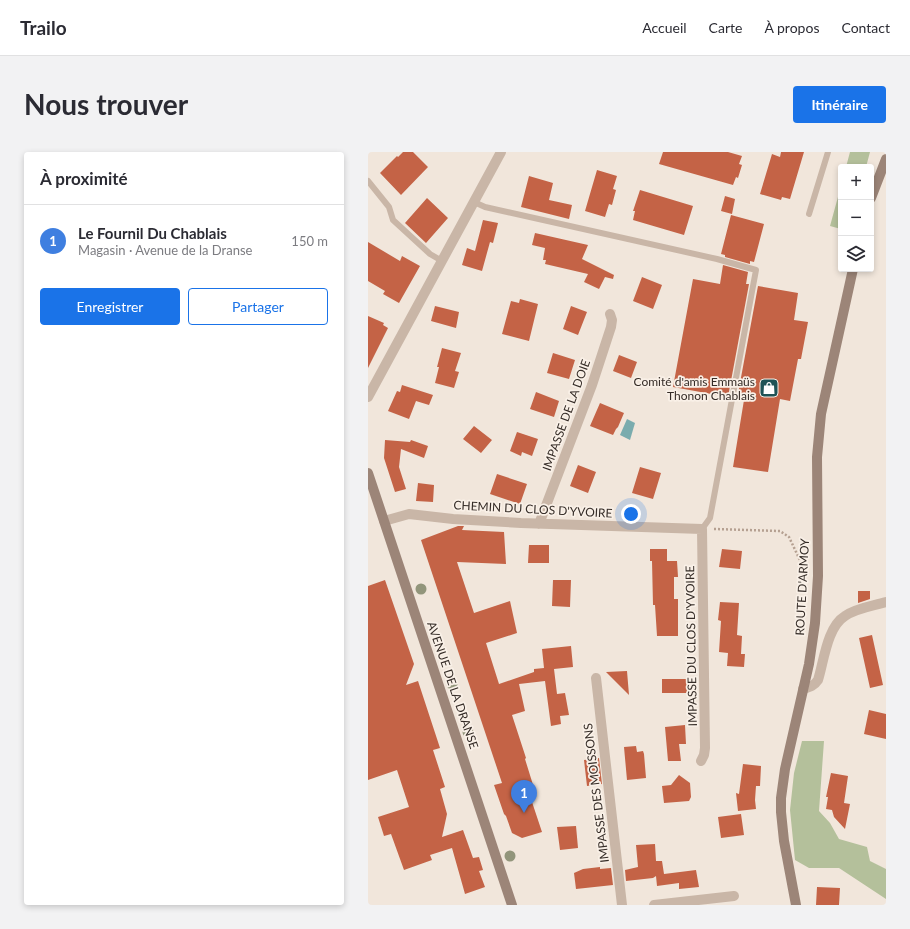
<!DOCTYPE html>
<html lang="fr">
<meta charset="utf-8">
<style>
:root{--surface:#fff;--page:#f2f2f3;--text:#2b2b33;--muted:#7c7c81;--line:#e1e1e2;--accent:#1a73e8}
body{margin:0;font-family:Lato,sans-serif;background:var(--page);color:var(--text)}
.controls{position:absolute;right:12px;top:12px;display:grid;overflow:hidden;border-radius:4px;box-shadow:0 2px 6px #0003}
.controls button{width:36px;height:36px;display:grid;place-items:center;padding:0;border:0;border-bottom:1px solid var(--line);background:var(--surface);color:var(--text);font:20px sans-serif}
.you{position:absolute;left:263px;top:362px;width:14px;height:14px;margin:-10px;border:3px solid #fff;border-radius:50%;background:#1a73e8;box-shadow:0 0 0 6px #1a73e833}
.badge{display:grid;place-items:center;width:26px;height:26px;border-radius:50%;background:var(--accent);color:#fff;font-size:13px;font-weight:700}
.pin{position:absolute;translate:-50% -33px;filter:drop-shadow(0 1px 2px #0008)}
.pin::after{content:'';position:absolute;top:21px;width:14px;height:12px;background:inherit;clip-path:polygon(0 0,100% 0,50% 100%)}
.list{margin:0;padding:0;list-style:none}
h2{display:flex;justify-content:space-between;align-items:center;height:52px;margin:0;padding:0 16px;font-size:17px}
h2 small{font-size:13px;font-weight:400;color:var(--muted)}
.list li{display:grid;grid-template-columns:26px 1fr auto;gap:12px;align-items:center;box-sizing:border-box;height:72px;padding:0 16px;border-top:1px solid var(--line)}
.list b{display:block;font-size:15px;white-space:nowrap}
.list p{margin:0;font-size:13px;white-space:nowrap;color:var(--muted)}
.list em{font-size:13px;font-style:normal;color:var(--muted)}
.actions{display:flex;gap:8px;padding:12px 16px}
.actions a{flex:1;padding:9px 0;border:1px solid var(--accent);border-radius:4px;text-align:center;font-size:14px;color:var(--accent)}
.actions .main{background:var(--accent);color:#fff}
.icon{flex:none;width:22px;height:22px;fill:none;stroke:currentColor;stroke-width:2;stroke-linecap:round;stroke-linejoin:round}
.map{position:relative;flex:none;width:518px;height:753px;overflow:hidden;border-radius:4px}
header{display:flex;align-items:center;gap:24px;box-sizing:border-box;height:56px;padding:0 20px;background:var(--surface);border-bottom:1px solid var(--line)}
header strong{font-size:19px}
nav{display:flex;gap:22px;margin-inline-start:auto;font-size:14px}
.intro{display:flex;align-items:center;justify-content:space-between;box-sizing:border-box;height:96px;padding:0 24px}
h1{margin:0;font-size:28px}
.button{padding:10px 18px;border-radius:4px;background:var(--accent);color:#fff;font-size:14px;font-weight:700}
main{display:flex;gap:24px;padding:0 24px}
aside{flex:1;background:var(--surface);border-radius:4px;box-shadow:0 2px 6px #0003}
.map>svg:first-child{display:block}
</style>
<header>
<strong>Trailo</strong>
<nav><a>Accueil</a><a>Carte</a><a>À propos</a><a>Contact</a></nav>
</header>
<div class="intro"><h1>Nous trouver</h1><a class="button">Itinéraire</a></div>
<main>
<aside>
<h2>À proximité<small></small></h2>
<ul class="list">
<li><span class="badge" style="background:#3f7fe0">1</span><div><b>Le Fournil Du Chablais</b><p>Magasin · Avenue de la Dranse</p></div><em>150 m</em></li>
</ul>
<div class="actions"><a class="main">Enregistrer</a><a>Partager</a></div>
</aside>
<div class="map">
<svg width="518" height="753" viewBox="0 0 518 753">
<rect width="100%" height="100%" fill="#f1e6db"/>
<!-- green -->
<path fill="#b4c09b" d="M482,0h20l-4,15h-20z
M473,34v43l-11,-3z
M434,589h22l-5,70 11,12 9,16 28,8 3,14 16,8v30l-47,-31h-30l-14,-8 -5,-50 4,-37z"/>
<!-- water -->
<path fill="#7aacae" d="M259,267l8,4 -5,17 -10,-5z"/>
<!-- building -->
<path fill="#c46346" d="M35,0h10l15,15 -27,28 -21,-22 17,-17 1,1z
M295,0h65l14,4 -3,8 3,1 -4,13 -2,-1 -3,8 -74,-21z
M413,0h23l-14,47 -8,-2 -1,3 -21,-6 12,-40 8,3z
M229,18l20,6 -4,13 3,1 -4,15 -3,-1 -4,13 -20,-6z
M161,24l24,7 -4,17 23,5 -3,14 -48,-12z
M272,38l53,16 -9,29 -51,-15 2,-9h-2z
M357,44l10,3 -3,15 -11,-3z
M59,46l21,20 -22,25 -21,-20z
M363,63l33,9 -10,38 -4,-1v3l-25,-7v-2l-4,-1z
M115,68l15,3 -5,20 -3,-1 -8,29 -20,-6 5,-17 8,3z
M167,81l53,12 -6,14 32,16 -1,4 -8,-2 -6,12 -15,-7 4,-8 -43,-10 1,-4h-3l2,-12 -13,-3z
M0,90l32,19 2,-5 18,10 -21,37 -16,-9 2,-3 -17,-10z
M355,113l25,7 -2,12h3l-21,113 -55,-10 20,-108 27,5z
M274,125l20,8 -9,24 -20,-8z
M390,134l40,7 -4,27 14,2 -7,37h-3l-8,42 -10,-2 -12,73 -35,-5 11,-67 -7,-1z
M152,147l18,5 -9,37 -27,-7 9,-33 8,2z
M67,154l24,6 -3,16 -25,-7z
M203,154l16,6 -9,23 -15,-6z
M0,164l16,7 -1,2 5,3 -20,40z
M74,196l19,5 -6,18 4,1 -5,16 -19,-5 4,-16h-2z
M185,201l22,7 -6,19 -22,-6z
M251,203l18,7 -6,16 -18,-7z
M34,233l31,10 -4,10 -13,-4 -7,18 -21,-8 9,-20 3,1z
M168,240l23,9 -5,16 -24,-8z
M232,251l24,10 -6,14 -2,2 -3,6 -23,-9z
M106,274l18,14 -11,13 -18,-14z
M149,280l21,7 -6,17 -10,-4 -1,4 -11,-5z
M17,288l25,2 1,-2 17,6 -4,12 -23,-9 -2,18 7,22 -11,3 -11,-34z
M210,313l18,7 -8,21 -18,-7z
M272,315l21,6 -8,26 -21,-6z
M129,322l30,10 -7,20 -30,-10z
M50,331l16,2 -1,17 -17,-1z
M90,374h6l-2,4 42,2 2,32 -49,-2 17,51 36,-12 7,32 -31,10 13,41 35,-12v-3l10,-1 -2,-19 29,-3 2,21 -19,2 3,25 8,-1 4,22 -9,1 1,8 -10,2 -6,-45 -26,3 6,27 -13,4 14,43 -1,1 9,29 -6,2 14,42 -20,6 -10,-5 -6,-17 -2,-2 -10,-29 8,-2 -81,-243z
M161,393h20v18h-21z
M282,397h17v12h10l1,16h-4v22h4v37h-21l-2,-31h-2l-1,-44h-2z
M354,397l20,2 -2,18 -21,-2z
M17,428l29,84 -8,21 12,-4 22,67 -7,2 12,37 -5,2 7,25 -5,23 21,-7 10,28 6,-1 4,13 -4,1 6,16 -20,7 -13,-46 -22,7 2,5 -28,10 -13,-36 -7,2 -6,-19 31,-10 -12,-37 -29,10v-194z
M185,428h18l-1,27 -18,-1z
M490,439h12v8l-12,4z
M352,450l19,1 -2,32 5,1 -1,18h4l-1,13 -17,-1 1,-13 -9,-1 2,-31 -3,-1z
M504,483l11,50 -13,3 -11,-50z
M259,519l2,24 -23,-23z
M294,527h25l1,14h-26z
M501,558l17,4v25l-22,-5z
M317,573l1,19h-7l2,17h-13l-3,-34z
M268,594l1,6 6,-1 1,3 2,24 -19,2 -3,-33z
M231,606l3,26 -15,2 -3,-26z
M375,612l18,2 -1,20h-4l-1,14 1,9 -18,2 -2,-18 3,1z
M463,621l17,3 -4,27 6,1 -5,25 -11,-12 -2,-7 -6,-1 2,-12h-2z
M311,623l11,8 1,14 -2,4 -25,2 -2,-17 9,-1z
M373,662l3,21 -23,3 -3,-21z
M208,674l2,22 -18,2 -3,-23z
M287,692l1,17h6l2,13 32,-4 3,17 -20,2v-6l-22,3 -1,-10 -3,2 -27,3 -1,-11 13,-3 -2,-22z
M232,715v2l11,-1 2,17 -37,4 -2,-16 9,-4z
M449,735l23,1 -1,17h-23z"/>
<g fill="none" stroke-linecap="round" stroke-linejoin="round">
<!-- path -->
<path stroke="#b5a091" stroke-width="2.5" stroke-dasharray="2 2" stroke-linecap="butt" d="M346,377l66,2 9,6 17,36"/>
<!-- service -->
<path stroke="#c9b6a7" stroke-width="6" d="M0,29l21,26 4,13 37,34 12,7
M106,50l11,5 232,52 39,11 -46,248 -8,11
M441,62l19,-62"/>
<!-- minor -->
<path stroke="#c9b6a7" stroke-width="10" d="M0,245l133,-245
M16,369l25,-7 44,5 68,4 181,6 3,219 -1,7 -3,6
M171,372l53,-139 19,-58 1,-7 -2,-6
M228,526l26,227
M435,537c7,-2 11,-3 15,-9 6,-19 9,-53 27,-64 11,-8 28,-10 41,-14
M286,753l80,-9"/>
<!-- secondary -->
<path stroke="#9c8578" stroke-width="10" d="M503,46l15,-39
M0,321l144,432
M428,753l-12,-64 -3,-29v-14l4,-29 24,-105 6,-41 3,-47 -1,-119 4,-43 32,-145"/>
</g>
<!-- trees -->
<g fill="#92957b">
<circle cx="53" cy="437" r="5.5"/>
<circle cx="84" cy="532" r="5.5"/>
<circle cx="100" cy="580" r="5.5"/>
<circle cx="142" cy="704" r="5.5"/>
</g>
<!-- icons -->
<defs>
<g id="shop-square" transform="scale(1)"><rect x="-9" y="-9" width="18" height="18" rx="4" fill="#1e5356" stroke="#f9f0e7"/><path d="M-5-2.5h2.3a2.7 3.5 0 0 1 5.4 0H5L5.5 6h-11ZM-1.5-2.5h3a1.5 2.3 0 0 0-3 0Z" fill="#fff"/></g>
</defs>
<g fill-rule="evenodd">
<use href="#shop-square" x="401" y="236"/>
</g>
<g text-anchor="middle" dominant-baseline="central" stroke-width="3.5" stroke-linejoin="round" paint-order="stroke">
<!-- poi labels -->
<g font-size="12" fill="#352c27" stroke="#f9f0e7" text-anchor="end">
<text x="387" y="229">Comité d'amis Emmaüs<tspan x="387" dy="14">Thonon Chablais</tspan></text>
</g>
<!-- street labels -->
<g font-size="12" fill="#352c27" stroke="#f9f0e7">
<text transform="translate(198 263) rotate(-70)">IMPASSE DE LA DOIE</text>
<text transform="translate(165 357) rotate(3)">CHEMIN DU CLOS D'YVOIRE</text>
<text transform="translate(434 435) rotate(-87)">ROUTE D'ARMOY</text>
<text transform="translate(323 494) rotate(-91)">IMPASSE DU CLOS D'YVOIRE</text>
<text transform="translate(85 533) rotate(71)">AVENUE DE LA DRANSE</text>
<text transform="translate(228 641) rotate(-97)">IMPASSE DES MOISSONS</text>
</g>
</g>
</svg>
<div class="controls">
<button>+</button>
<button>−</button>
<button><svg class="icon" aria-label="layers" viewBox="0 0 24 24"><path d="M12 4l9 5-9 5-9-5zM3 14l9 5 9-5"/></svg></button>
</div>
<div class="you"></div>
<div class="pin badge" style="left:156px;top:661px;background:#3f7fe0">1</div>
</div>
</main>
